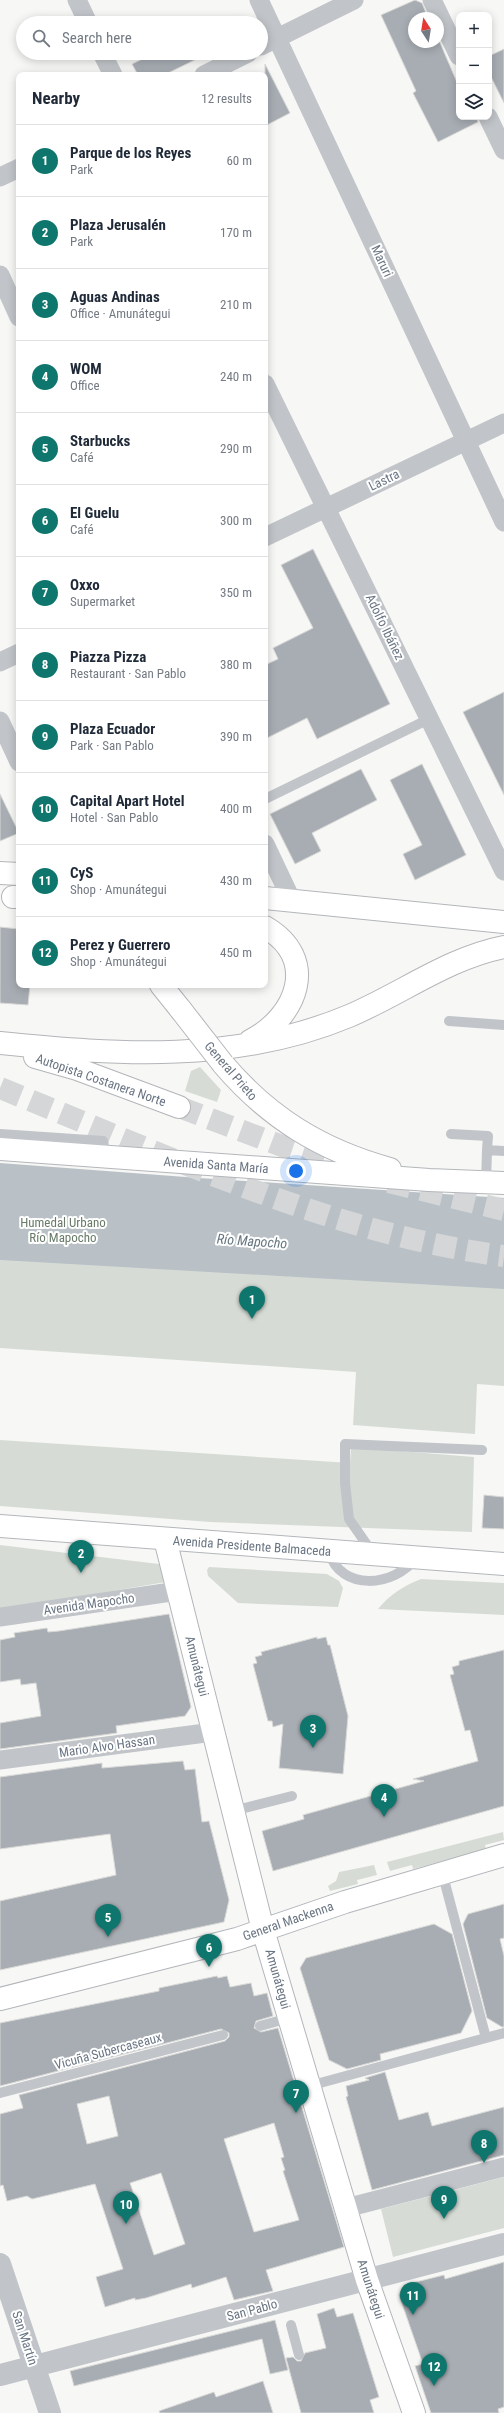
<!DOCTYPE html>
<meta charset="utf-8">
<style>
:root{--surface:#fff;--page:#f2f2f3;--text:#1f2937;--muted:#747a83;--line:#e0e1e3;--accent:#0f766e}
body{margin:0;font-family:"Roboto Condensed",sans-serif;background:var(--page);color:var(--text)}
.controls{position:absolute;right:12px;top:12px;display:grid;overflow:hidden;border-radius:8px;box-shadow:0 2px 10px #0003}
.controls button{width:36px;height:36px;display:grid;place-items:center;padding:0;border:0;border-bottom:1px solid var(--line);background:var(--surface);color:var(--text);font:20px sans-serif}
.compass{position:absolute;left:408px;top:12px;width:36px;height:36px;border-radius:50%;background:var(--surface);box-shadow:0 2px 10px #0003;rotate:348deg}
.you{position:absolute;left:296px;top:1171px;width:14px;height:14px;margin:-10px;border:3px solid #fff;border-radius:50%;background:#1a73e8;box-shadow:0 0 0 6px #1a73e833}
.badge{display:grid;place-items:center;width:26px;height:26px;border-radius:50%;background:var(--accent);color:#fff;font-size:13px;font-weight:700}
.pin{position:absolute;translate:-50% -33px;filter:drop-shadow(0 1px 2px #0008)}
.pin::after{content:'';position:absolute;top:21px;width:14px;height:12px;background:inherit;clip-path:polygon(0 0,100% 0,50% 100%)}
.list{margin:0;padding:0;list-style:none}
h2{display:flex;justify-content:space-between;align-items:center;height:52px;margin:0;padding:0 16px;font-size:17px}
h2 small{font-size:13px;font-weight:400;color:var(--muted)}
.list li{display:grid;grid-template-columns:26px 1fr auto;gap:12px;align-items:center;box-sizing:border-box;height:72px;padding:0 16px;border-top:1px solid var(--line)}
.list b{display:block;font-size:15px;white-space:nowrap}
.list p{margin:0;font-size:13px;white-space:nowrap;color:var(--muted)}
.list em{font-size:13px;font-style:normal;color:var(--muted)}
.icon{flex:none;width:22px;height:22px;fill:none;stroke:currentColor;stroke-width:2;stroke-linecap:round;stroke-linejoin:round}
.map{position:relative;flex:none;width:504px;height:2413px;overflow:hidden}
.search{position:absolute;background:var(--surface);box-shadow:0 2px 10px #0003;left:16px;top:16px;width:252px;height:44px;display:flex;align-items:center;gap:10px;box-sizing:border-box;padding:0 14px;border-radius:22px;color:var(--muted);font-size:15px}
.panel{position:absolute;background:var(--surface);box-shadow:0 2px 10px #0003;left:16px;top:72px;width:252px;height:916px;border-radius:8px}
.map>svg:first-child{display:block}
</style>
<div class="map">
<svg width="504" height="2413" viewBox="0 0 504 2413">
<rect width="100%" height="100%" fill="#f7f7f5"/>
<!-- green -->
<path fill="#d6dcd5" d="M200,1067l21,23 -4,12 -32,-11 6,-20z
M0,1165l504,35v186l-27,-2 -2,50 -122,-9 3,-53 -356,-24z
M0,1440l350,23 1,-16 123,10 -2,75 -262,-10 -210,-16z
M0,1545l159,19 7,18 -166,28z
M209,1567l118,7 12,7 4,7 -5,19 -100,-4 -30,-27 -1,-6z
M421,1579l83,4v32l-126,-6c11,-14 27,-24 43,-30z
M503,1832l1,8 -19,5 1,4 -73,20 -1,-4 -22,6 -3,-9z
M374,1865l3,10 -20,5 1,4 -28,7 -2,-5 8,-5 3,-9z
M504,2177v51l-111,29 -12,-48z"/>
<!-- water -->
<path fill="#b9c1c7" d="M0,1163l199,15 305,20v91l-504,-29z"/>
<!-- building -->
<path fill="#a7adb3" stroke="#d9d9d7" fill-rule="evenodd" d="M415,0l7,3 6,15h-14v24h24v-4l21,49v30h18l1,5 -40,20 -25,-49 3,-2 -35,-76z
M504,49v54l-15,-30v-17z
M155,53h54l-45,22h-26l-6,-11z
M265,64l25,49 -25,13z
M313,549l77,155 -73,35 -10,-21 -42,21v-74l13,-6 -5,-11 40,-20 -32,-63z
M504,692v103l-41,-83z
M422,764l44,91 -51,25 -12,-26 19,-9 -32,-65z
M361,769l16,31 -65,33 9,18 -26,13 -25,-50z
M0,794l19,39 -19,8z
M0,927l19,2v56h11l-2,20 -28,-2z
M484,1495l20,2v32l-22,-1z
M169,1614l22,93 -6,9 -69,10 1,7 -117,16v-26l41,-7 -5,-33 -15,2 -1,-6 -20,3v-42l15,-3 -1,-4 33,-5 1,4 11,-1z
M317,1637v2l9,-2 2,8h2l18,71 -5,58 -64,-6 4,-44 -10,3 -1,-6h-4l-15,-57 4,-1 -2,-6 7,-2 -1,-3z
M504,1650v156l-231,65 -11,-40 42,-12 -1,-4 121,-34 -11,-2 65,-18 -8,-31 -5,1 -15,-56 4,-1 -2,-7 7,-2v-4z
M183,1761l2,9 10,-1 7,53 7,-1 20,79 -5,22 -224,48v-69l116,-26 -6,-41 -110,15v-72l102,-14v5z
M504,1904v34l-4,1 4,17v71h-2l-15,-9 -24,-94 5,-10z
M434,1924l18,10 20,77 -11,22 -81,21 1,6 -34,9 -18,-9 -29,-92 6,-10z
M217,1976l1,2 9,-2 3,11 21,-4 3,13 13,-3 6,23 -17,5 -2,7 7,4 17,-4 66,219 -78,23 7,21 -39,9 -8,-23 -34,11 -1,-4 -45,14 -11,2v-2l-30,9 -9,-30 27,-8 -28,-85 -63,15 -5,-3 -20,5 -4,-16 -3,1v-72l23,-6 -4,-13 206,-54 4,-4v-4l-8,-4 -221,57v-63l159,-32v-3zM109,2096l9,40 -31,8 -10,-40zM274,2123l10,34 -3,1 4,12 -2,1 16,49 -45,12 -30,-93zM161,2173l24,71 -31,11 -24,-72z
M385,2072l14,48 29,-8 4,14 72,-19v48l-132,35 -26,-93 2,-1 -2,-10 23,-6 -4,-2z
M504,2262v145l-6,2 1,4h-68l-16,-47 8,-2 -24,-69 5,-10 40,-10 1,4z
M334,2308l3,9 16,-4 26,84 -9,3 4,13h-73l-15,-55 7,-1 4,4h4l4,-8 21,-5 -9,-34z
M275,2320l13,50 -18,4 -8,-35 -188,47 -4,-15z
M263,2381l10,32h-113l-1,-2 55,-19 2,5z"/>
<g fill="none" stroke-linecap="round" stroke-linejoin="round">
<!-- motorway-tunnel -->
<path stroke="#d4d6d8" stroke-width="22" stroke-dasharray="22 11" stroke-linecap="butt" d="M0,1088c164,66 328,145 504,168
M179,1107l103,39 74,25
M389,1182l115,28"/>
<!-- secondary casing -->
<g stroke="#b2b6bb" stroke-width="24">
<path id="secondary" d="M165,1539l98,391 104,350 47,133
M0,1999l237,-60 108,-37 159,-47"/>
</g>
<!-- primary casing -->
<g stroke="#b3b6ba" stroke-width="24">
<path id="primary" d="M0,873l19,1
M265,898l239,24
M161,985l20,25
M223,1064c46,54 98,86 167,105
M0,1149l429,31 75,3
M0,1526l504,38"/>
</g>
<!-- motorway casing -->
<g stroke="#b3b5b9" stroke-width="24">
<path id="motorway" d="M13,897h6
M250,1041c47,-24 70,-82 15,-114
M0,1043c118,12 237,20 349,-27 52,-22 99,-58 155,-69
M35,1057l42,12 102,38"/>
</g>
<!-- service -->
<path stroke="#c1c4c8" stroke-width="10" d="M265,799l164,-80
M449,1021l55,4
M0,1134l103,7 3,16
M451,1134l37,2 -1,14 17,1
M486,1182l1,-32
M329,1552c12,40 65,35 87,6
M372,1552l-23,-33 -4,-36v-39l137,6
M233,1811l59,-15
M442,1872l44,166
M260,2026l29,-8
M309,2086l195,-53
M0,2093l223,-58
M291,2325l8,30"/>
<!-- minor -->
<path stroke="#c1c4c8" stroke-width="19" d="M77,0l11,23
M259,0l245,522
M432,0l27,56
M261,46l93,-46
M102,53l11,22
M204,75l44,-22
M488,117l16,33
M0,177l19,-9
M0,275l19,42
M265,384l239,487
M265,537l239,-114
M0,662l19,-9
M0,721l19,41
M265,844l27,57
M0,1617l178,-26
M0,1760l213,-28
M346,2208l158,-41"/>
<!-- tertiary -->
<path stroke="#c1c4c8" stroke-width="22" d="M0,2264l50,149
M0,2375l504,-131"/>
<!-- secondary -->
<use href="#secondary" stroke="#fff" stroke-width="22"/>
<!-- primary -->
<use href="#primary" stroke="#fff" stroke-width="22"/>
<!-- motorway -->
<use href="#motorway" stroke="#fff" stroke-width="22"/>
<!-- primary-bridge casing -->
<g stroke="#b3b6ba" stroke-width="24" stroke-linecap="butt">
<path id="primary-bridge" d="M181,1010l42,54"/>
</g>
<!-- primary-bridge -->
<use href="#primary-bridge" stroke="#fff" stroke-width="22"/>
</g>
<g text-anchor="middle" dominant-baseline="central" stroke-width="4" stroke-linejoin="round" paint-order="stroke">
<!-- street labels -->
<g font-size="13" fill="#6a7583" stroke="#fff">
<text transform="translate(382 261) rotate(65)">Maruri</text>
<text transform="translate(384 480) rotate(-26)">Lastra</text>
<text transform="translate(385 627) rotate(64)">Adolfo Ibáñez</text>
<text transform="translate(231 1071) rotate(49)">General Prieto</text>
<text transform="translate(101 1080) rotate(19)">Autopista Costanera Norte</text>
<text transform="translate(216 1165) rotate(4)">Avenida Santa María</text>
<text transform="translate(252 1546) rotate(4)">Avenida Presidente Balmaceda</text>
<text transform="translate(89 1604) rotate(-8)">Avenida Mapocho</text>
<text transform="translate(197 1666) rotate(76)">Amunátegui</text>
<text transform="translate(107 1746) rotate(-8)">Mario Alvo Hassan</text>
<text transform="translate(288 1921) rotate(-19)">General Mackenna</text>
<text transform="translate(278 1979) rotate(74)">Amunátegui</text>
<text transform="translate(108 2051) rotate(-15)">Vicuña Subercaseaux</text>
<text transform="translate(371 2289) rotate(72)">Amunátegui</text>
<text transform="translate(252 2310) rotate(-15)">San Pablo</text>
<text transform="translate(25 2338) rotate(72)">San Martín</text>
</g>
<!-- park labels -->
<g font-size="13" fill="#697b68" stroke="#fff">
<text x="63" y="1222">Humedal Urbano<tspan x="63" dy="15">Río Mapocho</tspan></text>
</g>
<!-- water labels -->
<g font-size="14" font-style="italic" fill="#65757f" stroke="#fff">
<text transform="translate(252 1241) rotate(4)">Río Mapocho</text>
</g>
</g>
</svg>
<div class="controls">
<button>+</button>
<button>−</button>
<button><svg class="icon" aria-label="layers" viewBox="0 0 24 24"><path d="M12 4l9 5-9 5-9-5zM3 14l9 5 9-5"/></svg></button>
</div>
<svg class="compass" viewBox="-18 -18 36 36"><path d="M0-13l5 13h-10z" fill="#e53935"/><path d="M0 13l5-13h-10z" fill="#747a83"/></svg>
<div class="you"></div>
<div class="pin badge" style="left:252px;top:1319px">1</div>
<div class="pin badge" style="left:81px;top:1573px">2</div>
<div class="pin badge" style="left:313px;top:1748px">3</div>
<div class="pin badge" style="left:384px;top:1817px">4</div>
<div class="pin badge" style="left:108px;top:1937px">5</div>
<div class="pin badge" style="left:209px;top:1967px">6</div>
<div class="pin badge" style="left:296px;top:2113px">7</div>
<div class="pin badge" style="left:484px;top:2163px">8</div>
<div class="pin badge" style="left:444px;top:2219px">9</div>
<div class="pin badge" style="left:126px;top:2224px">10</div>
<div class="pin badge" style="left:413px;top:2315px">11</div>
<div class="pin badge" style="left:434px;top:2386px">12</div>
<div class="search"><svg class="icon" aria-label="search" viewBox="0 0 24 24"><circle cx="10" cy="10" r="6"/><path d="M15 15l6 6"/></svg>Search here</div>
<section class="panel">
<h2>Nearby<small>12 results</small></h2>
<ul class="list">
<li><span class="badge">1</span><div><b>Parque de los Reyes</b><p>Park</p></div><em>60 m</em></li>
<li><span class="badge">2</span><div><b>Plaza Jerusalén</b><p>Park</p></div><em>170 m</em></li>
<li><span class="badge">3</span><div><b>Aguas Andinas</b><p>Office · Amunátegui</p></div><em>210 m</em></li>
<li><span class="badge">4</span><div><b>WOM</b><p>Office</p></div><em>240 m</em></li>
<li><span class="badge">5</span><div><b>Starbucks</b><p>Café</p></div><em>290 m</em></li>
<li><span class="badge">6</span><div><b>El Guelu</b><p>Café</p></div><em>300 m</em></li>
<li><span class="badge">7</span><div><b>Oxxo</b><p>Supermarket</p></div><em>350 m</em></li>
<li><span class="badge">8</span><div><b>Piazza Pizza</b><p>Restaurant · San Pablo</p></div><em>380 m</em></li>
<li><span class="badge">9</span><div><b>Plaza Ecuador</b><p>Park · San Pablo</p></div><em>390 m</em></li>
<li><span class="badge">10</span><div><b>Capital Apart Hotel</b><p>Hotel · San Pablo</p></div><em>400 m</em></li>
<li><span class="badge">11</span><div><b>CyS</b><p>Shop · Amunátegui</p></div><em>430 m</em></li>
<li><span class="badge">12</span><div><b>Perez y Guerrero</b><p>Shop · Amunátegui</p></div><em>450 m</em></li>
</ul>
</section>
</div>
